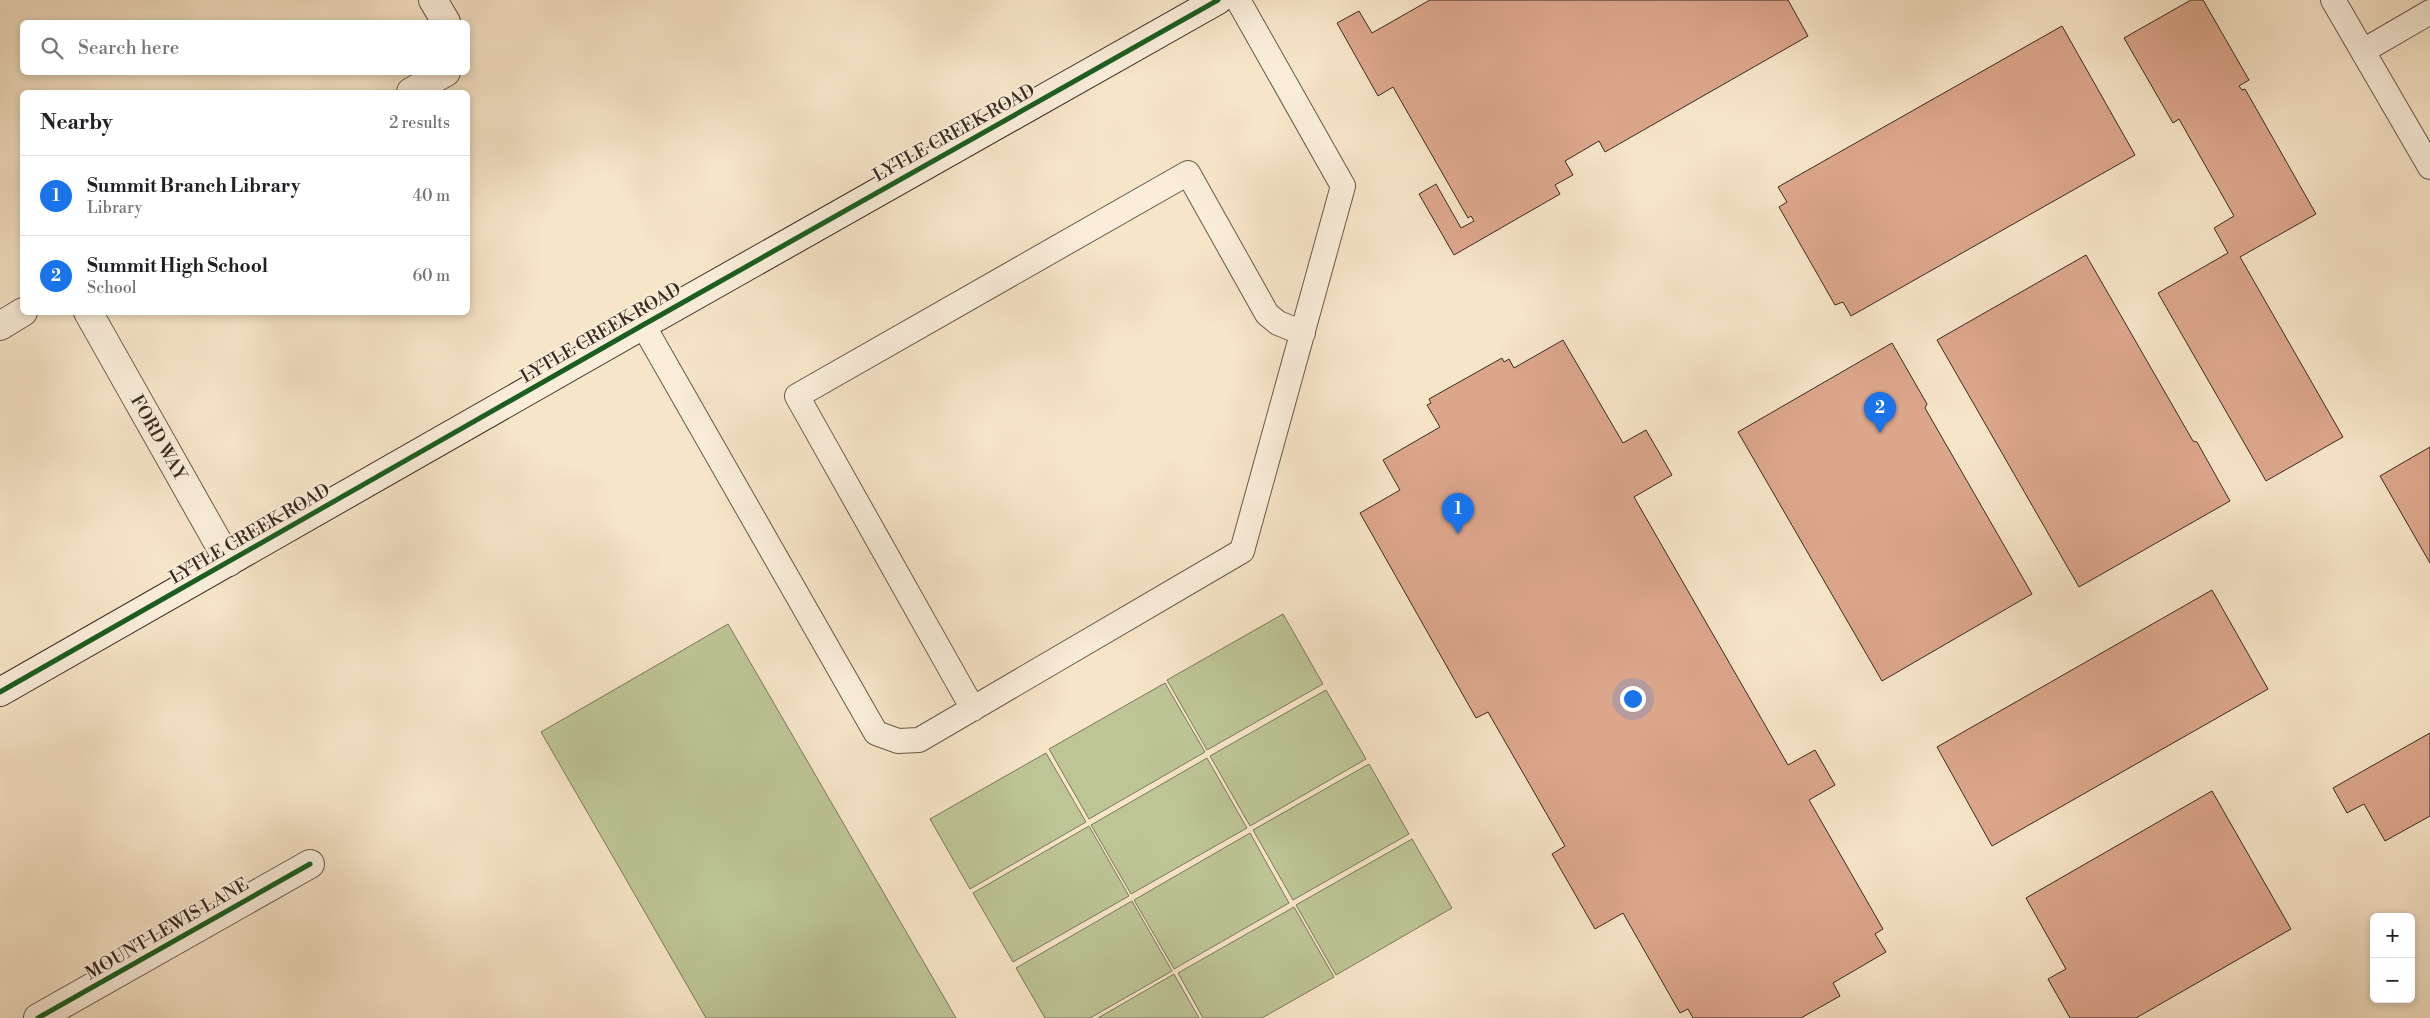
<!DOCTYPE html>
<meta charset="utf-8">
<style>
:root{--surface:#fff;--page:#f6f6f6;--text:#202124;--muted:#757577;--line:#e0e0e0;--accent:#1a73e8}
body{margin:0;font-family:"Libre Bodoni",serif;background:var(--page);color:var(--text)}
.controls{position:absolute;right:15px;bottom:15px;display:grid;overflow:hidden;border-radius:8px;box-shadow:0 2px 8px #0003}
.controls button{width:45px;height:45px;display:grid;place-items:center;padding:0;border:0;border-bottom:1px solid var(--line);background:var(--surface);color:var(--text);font:25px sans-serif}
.you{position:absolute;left:1632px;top:698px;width:18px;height:18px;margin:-12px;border:4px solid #fff;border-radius:50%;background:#1a73e8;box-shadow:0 0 0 8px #1a73e833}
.badge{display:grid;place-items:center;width:32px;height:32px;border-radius:50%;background:var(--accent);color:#fff;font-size:16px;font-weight:700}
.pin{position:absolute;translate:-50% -41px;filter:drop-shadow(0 1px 2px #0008)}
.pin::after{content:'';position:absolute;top:26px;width:18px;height:15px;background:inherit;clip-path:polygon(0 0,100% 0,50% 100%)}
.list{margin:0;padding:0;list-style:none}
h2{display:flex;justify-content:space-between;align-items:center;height:65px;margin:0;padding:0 20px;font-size:21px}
h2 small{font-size:16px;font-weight:400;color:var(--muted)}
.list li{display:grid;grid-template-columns:32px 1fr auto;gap:15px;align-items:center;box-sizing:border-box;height:80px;padding:0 20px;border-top:1px solid var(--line)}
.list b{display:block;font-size:19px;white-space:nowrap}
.list p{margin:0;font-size:16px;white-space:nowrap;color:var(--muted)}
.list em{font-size:16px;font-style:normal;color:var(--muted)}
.icon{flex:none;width:28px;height:28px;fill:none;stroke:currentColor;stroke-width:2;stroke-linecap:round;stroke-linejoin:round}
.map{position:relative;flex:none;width:2430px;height:1018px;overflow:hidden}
.search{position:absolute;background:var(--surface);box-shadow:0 2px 8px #0003;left:20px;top:20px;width:450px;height:55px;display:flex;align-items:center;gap:12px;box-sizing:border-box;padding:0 18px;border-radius:8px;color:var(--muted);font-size:19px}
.panel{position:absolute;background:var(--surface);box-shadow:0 2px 8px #0003;left:20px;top:90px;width:450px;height:225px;border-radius:8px}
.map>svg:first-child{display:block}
</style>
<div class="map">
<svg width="2430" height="1018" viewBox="0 0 2430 1018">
<rect width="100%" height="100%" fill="#f7e5c8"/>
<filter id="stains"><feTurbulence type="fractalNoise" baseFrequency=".004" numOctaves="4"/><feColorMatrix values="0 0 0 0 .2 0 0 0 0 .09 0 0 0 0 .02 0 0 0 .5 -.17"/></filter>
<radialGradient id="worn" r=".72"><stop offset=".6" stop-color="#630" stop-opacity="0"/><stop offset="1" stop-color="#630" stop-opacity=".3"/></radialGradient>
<!-- green -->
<path fill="#bdc596" stroke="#7c785c" d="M1283,614l40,70 -116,66 -40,-70z
M728,624l228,394h-250l-165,-286z
M1165,683l40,69 -116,67 -40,-70z
M1326,690l40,69 -116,67 -40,-70z
M1046,753l40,69 -116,67 -40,-70z
M1207,758l40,70 -116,66 -40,-69z
M1369,764l40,70 -116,66 -40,-70z
M1089,826l40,70 -116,66 -40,-69z
M1250,833l39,70 -115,66 -40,-69z
M1412,839l40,69 -116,67 -40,-70z
M1132,901l40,70 -82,47h-45l-29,-50z
M1294,907l40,70 -72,41h-59l-25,-45z
M1174,974l25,44h-101z"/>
<!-- building -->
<path fill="#dca68b" stroke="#3a2a21" d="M1430,0h358l20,36 -203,116 -6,-11 -34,20 8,14 -18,10 5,9 -106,61 -35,-61 17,-10 25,44 13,-7 -3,-5 -3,2 -75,-131 -15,9 -41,-73 22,-12 13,22z
M2191,0h12l46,80 -10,6 3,4 3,-1 71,125 -76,43 103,180 -77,44 -108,-188 70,-40 -14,-25 20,-12 -55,-97 -6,4 -49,-85z
M2062,26l73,129 -284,161 -8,-14 -8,3 -56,-98 8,-5 -9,-15z
M2086,255l107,186 4,1 33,59 -151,86 -142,-247z
M1563,340l60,103 23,-13 26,45 -38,22 154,268 27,-15 20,35 -26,15 74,129 -8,5 11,18 -53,31 7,13 -39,22h-108l-5,-9 -8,4 -57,-100 -28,16 -43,-75 13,-8 -77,-134 -12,6 -116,-205 40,-23 -17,-30 57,-33 -13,-22 4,-2 -2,-4 73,-41 2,4 5,-3 5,9z
M1892,343l35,61 -2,4 107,186 -150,87 -144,-249z
M2430,447v116l-50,-87z
M2212,590l56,99 -276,157 -55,-99z
M2430,733v83l-45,25 -21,-37 -17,9 -14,-25z
M2212,791l79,138 -155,89h-66l-22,-39 18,-10 -40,-71z"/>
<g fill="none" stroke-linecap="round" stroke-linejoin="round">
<!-- lane casing -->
<g stroke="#69594b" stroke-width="26">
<path id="lane" d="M2333,0l97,167
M2363,51l67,-39
M643,325l233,408 22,8 21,-1 323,-189 101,-365 -105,-186
M973,709l-176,-313 391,-223 79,141 11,9 25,10"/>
</g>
<!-- street casing -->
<g stroke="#69594b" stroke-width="30">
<g id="street">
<path d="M433,0l13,22"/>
<path d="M411,92l35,-20"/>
<path id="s1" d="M88,312l141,250"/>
<path d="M0,326l23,-14"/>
<path d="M38,1018l272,-154"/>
</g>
</g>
<!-- secondary casing -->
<g stroke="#3a2a21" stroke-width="30">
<path id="secondary" d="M0,692l643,-367 575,-325"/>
</g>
<!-- lane -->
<use href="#lane" stroke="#faeedb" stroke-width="24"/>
<!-- street -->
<use href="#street" stroke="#faeedb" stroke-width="28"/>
<!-- secondary -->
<use href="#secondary" stroke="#faeedb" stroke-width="28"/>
<!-- cycleway casing -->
<g stroke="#faeedb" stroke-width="8">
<path id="cycleway" d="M0,692l643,-367 575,-325
M38,1018l272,-154"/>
</g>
<!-- cycleway -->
<use href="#cycleway" stroke="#1b5e20" stroke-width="5"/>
</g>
<g text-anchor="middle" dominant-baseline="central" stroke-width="4" stroke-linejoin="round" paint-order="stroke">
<!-- street labels -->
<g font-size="18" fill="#3a2a21" stroke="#faeedb">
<text transform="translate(954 133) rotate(-29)">LYTLE CREEK ROAD</text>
<text transform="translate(601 333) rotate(-30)">LYTLE CREEK ROAD</text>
<text stroke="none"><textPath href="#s1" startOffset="144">FORD WAY</textPath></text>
<text transform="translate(250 534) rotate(-30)">LYTLE CREEK ROAD</text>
<text transform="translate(167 929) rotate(-30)">MOUNT LEWIS LANE</text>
</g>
</g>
<rect width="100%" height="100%" filter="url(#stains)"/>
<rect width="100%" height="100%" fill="url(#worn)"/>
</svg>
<div class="controls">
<button>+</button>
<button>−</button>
</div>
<div class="you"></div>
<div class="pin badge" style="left:1458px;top:534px">1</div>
<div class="pin badge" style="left:1880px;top:433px">2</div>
<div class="search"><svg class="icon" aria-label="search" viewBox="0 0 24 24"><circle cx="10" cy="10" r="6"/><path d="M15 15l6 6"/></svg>Search here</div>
<section class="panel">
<h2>Nearby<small>2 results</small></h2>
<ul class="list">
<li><span class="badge">1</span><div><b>Summit Branch Library</b><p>Library</p></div><em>40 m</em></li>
<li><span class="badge">2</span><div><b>Summit High School</b><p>School</p></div><em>60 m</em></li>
</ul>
</section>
</div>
